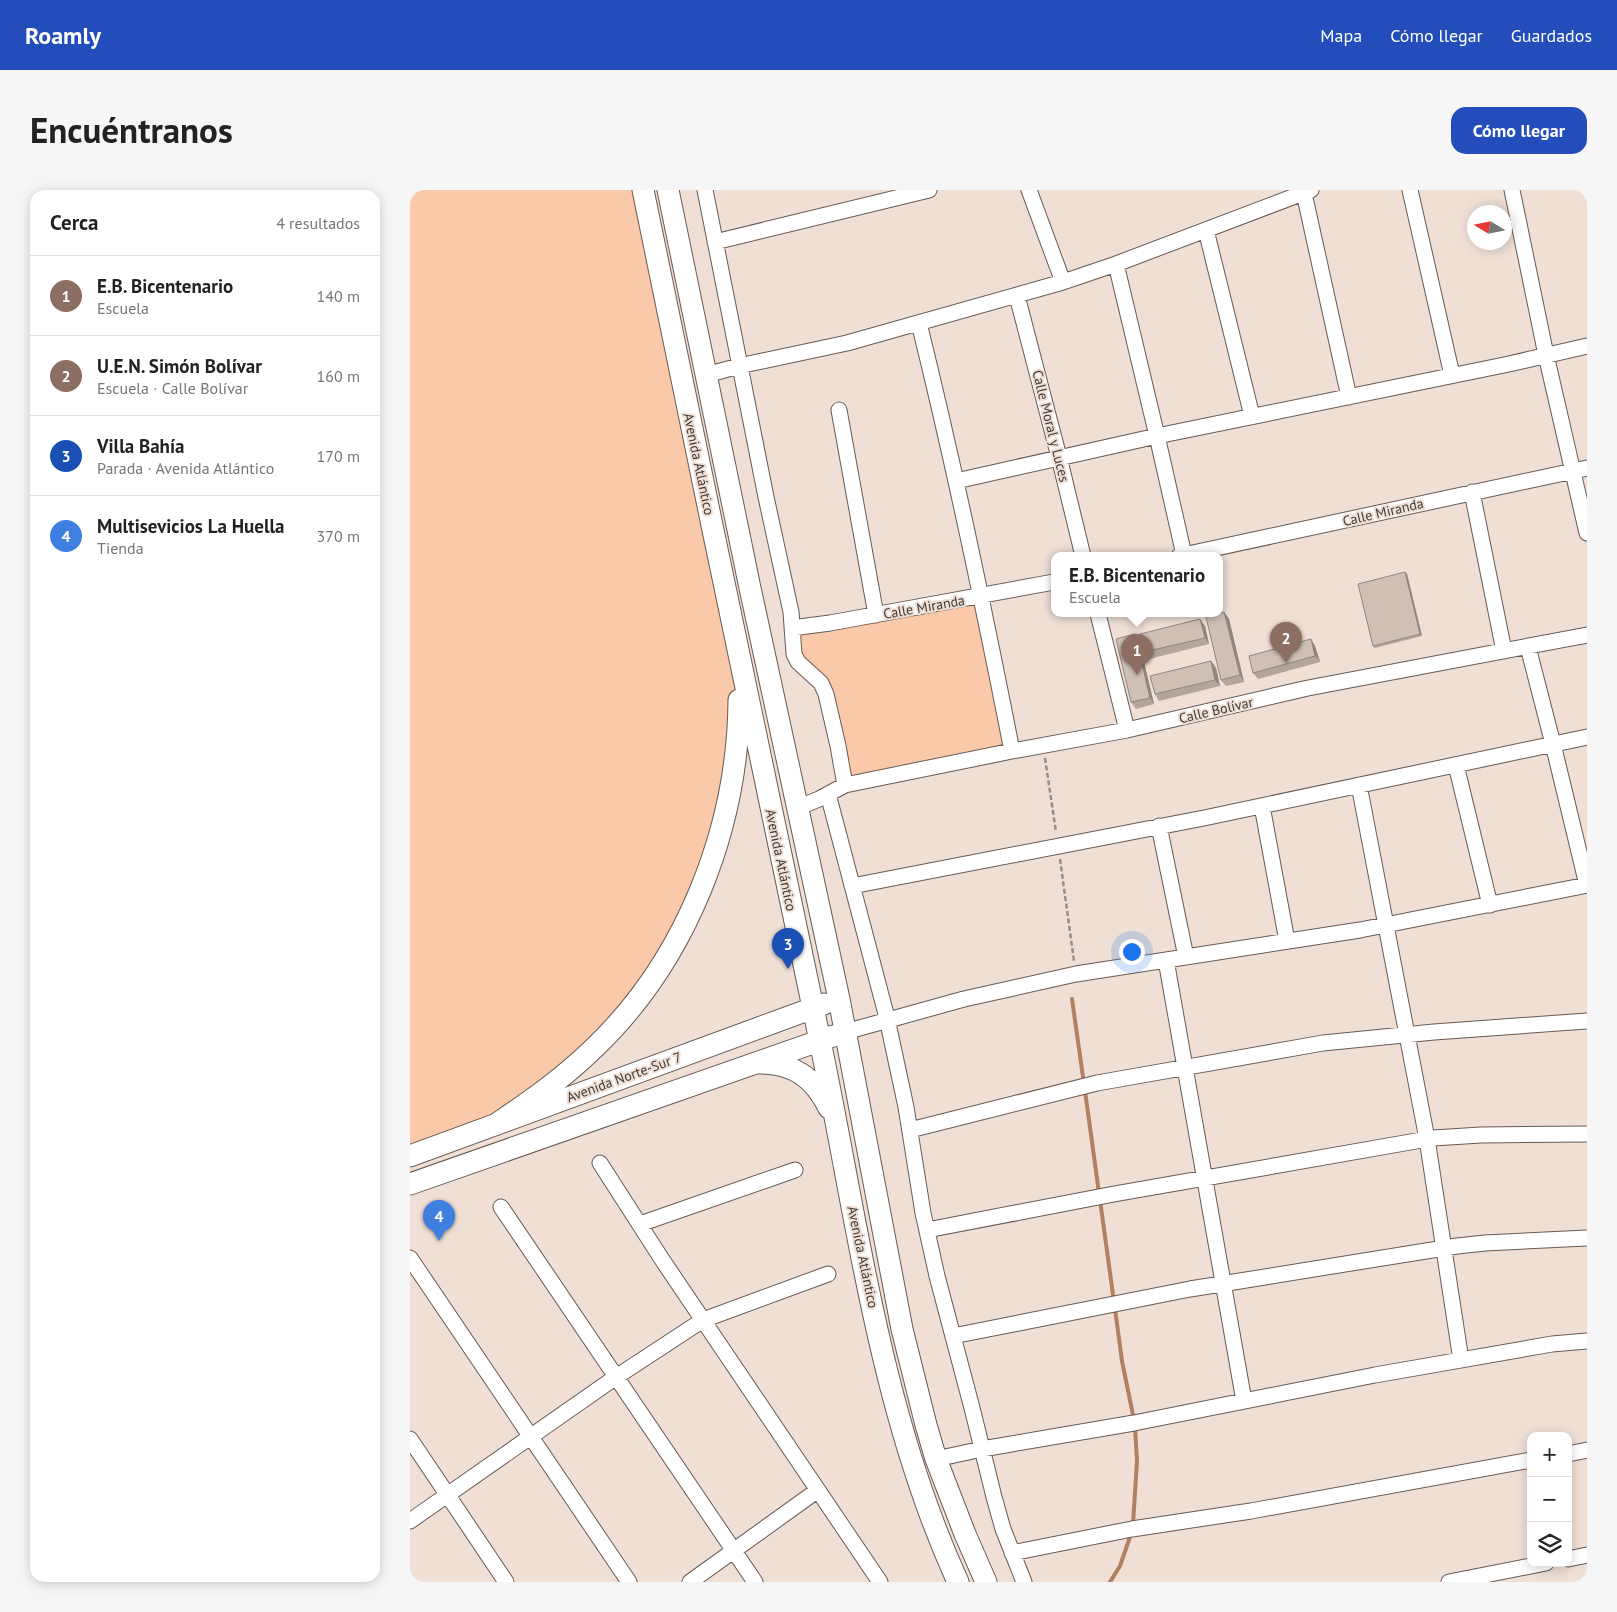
<!DOCTYPE html>
<html lang="es">
<meta charset="utf-8">
<style>
:root{--surface:#fff;--page:#f6f6f6;--text:#222;--muted:#767676;--line:#e0e0e0;--accent:#224dbb}
body{margin:0;font-family:"PT Sans",sans-serif;background:var(--page);color:var(--text)}
.controls{position:absolute;right:15px;bottom:15px;display:grid;overflow:hidden;border-radius:10px;box-shadow:0 2px 12px #0003}
.controls button{width:45px;height:45px;display:grid;place-items:center;padding:0;border:0;border-bottom:1px solid var(--line);background:var(--surface);color:var(--text);font:25px sans-serif}
.compass{position:absolute;left:1057px;top:15px;width:45px;height:45px;border-radius:50%;background:var(--surface);box-shadow:0 2px 12px #0003;rotate:280deg}
.you{position:absolute;left:721px;top:761px;width:18px;height:18px;margin:-12px;border:4px solid #fff;border-radius:50%;background:#1a73e8;box-shadow:0 0 0 8px #1a73e833}
.badge{display:grid;place-items:center;width:32px;height:32px;border-radius:50%;background:var(--accent);color:#fff;font-size:16px;font-weight:700}
.pin{position:absolute;translate:-50% -41px;filter:drop-shadow(0 1px 2px #0008)}
.pin::after{content:'';position:absolute;top:26px;width:18px;height:15px;background:inherit;clip-path:polygon(0 0,100% 0,50% 100%)}
.popup{position:absolute;left:641px;top:362px;width:172px;height:65px;box-sizing:border-box;display:grid;place-content:center;border-radius:10px;background:var(--surface);filter:drop-shadow(0 1px 4px #0005);font-size:16px;white-space:nowrap;color:var(--muted)}
.popup b{font-size:19px;color:var(--text)}
.popup::after{content:'';position:absolute;left:50%;top:100%;margin-left:-10px;border:10px solid transparent;border-top-color:var(--surface)}
.list{margin:0;padding:0;list-style:none}
h2{display:flex;justify-content:space-between;align-items:center;height:65px;margin:0;padding:0 20px;font-size:21px}
h2 small{font-size:16px;font-weight:400;color:var(--muted)}
.list li{display:grid;grid-template-columns:32px 1fr auto;gap:15px;align-items:center;box-sizing:border-box;height:80px;padding:0 20px;border-top:1px solid var(--line)}
.list b{display:block;font-size:19px;white-space:nowrap}
.list p{margin:0;font-size:16px;white-space:nowrap;color:var(--muted)}
.list em{font-size:16px;font-style:normal;color:var(--muted)}
.icon{flex:none;width:28px;height:28px;fill:none;stroke:currentColor;stroke-width:2;stroke-linecap:round;stroke-linejoin:round}
.map{position:relative;flex:none;width:1177px;height:1392px;overflow:hidden;border-radius:15px}
header{display:flex;align-items:center;gap:30px;box-sizing:border-box;height:70px;padding:0 25px;background:var(--accent);color:#fff}
header strong{font-size:24px}
nav{display:flex;gap:28px;margin-inline-start:auto;font-size:18px}
.intro{display:flex;align-items:center;justify-content:space-between;box-sizing:border-box;height:120px;padding:0 30px}
h1{margin:0;font-size:35px}
.button{padding:12px 22px;border-radius:15px;background:var(--accent);color:#fff;font-size:18px;font-weight:700}
main{display:flex;gap:30px;padding:0 30px}
aside{flex:1;background:var(--surface);border-radius:15px;box-shadow:0 2px 12px #0003}
.map>svg:first-child{display:block}
</style>
<header>
<strong>Roamly</strong>
<nav><a>Mapa</a><a>Cómo llegar</a><a>Guardados</a></nav>
</header>
<div class="intro"><h1>Encuéntranos</h1><a class="button">Cómo llegar</a></div>
<main>
<aside>
<h2>Cerca<small>4 resultados</small></h2>
<ul class="list">
<li><span class="badge" style="background:#8d6e63">1</span><div><b>E.B. Bicentenario</b><p>Escuela</p></div><em>140 m</em></li>
<li><span class="badge" style="background:#8d6e63">2</span><div><b>U.E.N. Simón Bolívar</b><p>Escuela · Calle Bolívar</p></div><em>160 m</em></li>
<li><span class="badge" style="background:#1a4fb4">3</span><div><b>Villa Bahía</b><p>Parada · Avenida Atlántico</p></div><em>170 m</em></li>
<li><span class="badge" style="background:#3f7fe0">4</span><div><b>Multisevicios La Huella</b><p>Tienda</p></div><em>370 m</em></li>
</ul>
</aside>
<div class="map">
<svg width="1177" height="1392" viewBox="0 0 1177 1392">
<rect width="100%" height="100%" fill="#efdfd5"/>
<!-- green -->
<path fill="#f9c9a9" d="M0,0h233l96,503 -9,99 -75,182 -113,119 -132,63z
M572,406l30,155 -167,34 -14,-70 -27,-48 -12,-39z"/>
<g fill="none" stroke-linecap="round" stroke-linejoin="round">
<!-- stream -->
<path stroke="#b28161" stroke-width="4" d="M662,809l12,85
M675,901l14,102
M690,1010l14,102
M705,1119l7,52 12,59
M723,1334l4,-63 -2,-34
M700,1392l10,-16 11,-32"/>
<!-- street casing -->
<g stroke="#685a52" stroke-width="17">
<path id="street" d="M295,0l61,307 25,115 3,42 4,8 23,21 5,11 12,52 7,39
M619,0l34,92
M1000,0l42,185
M1102,0l34,165 41,178
M894,3l45,204
M796,40l46,186
M305,52l214,-52
M706,74l41,172 27,119
M607,106l42,161 24,99
M509,133c35,142 65,285 93,428
M296,185l33,-9 108,-23 216,-61 53,-18 195,-74
M429,220l37,205
M546,291l201,-45 352,-72 78,-18
M1062,302l32,159
M769,366l408,-88
M688,424l29,116
M382,438l38,-5 224,-41
M1118,457l25,97 34,141
M1046,575l34,140
M949,595l68,354 34,221
M418,604l58,220 20,93 17,106 14,63 35,132 22,89 9,32 21,53
M852,616l25,135
M387,618l22,-9 26,-14 167,-34 115,-21 181,-42 279,-53
M749,636l27,131
M442,696l352,-68 383,-81
M756,770l78,441
M435,842l119,-33 112,-25 284,-44 227,-45
M500,940l187,-47 226,-40 111,-11 153,-11
M190,973l63,98 217,321
M91,1017l254,375
M230,1034l155,-54
M517,1040l187,-36 319,-56 48,-3 106,-1
M0,1068l219,324
M543,1146l237,-47 267,-43 28,-3 102,-5
M0,1249l96,143
M1158,1264l19,-4
M526,1269l46,-10 152,-26 241,-48 177,-31 35,-3
M0,1331l206,-144 87,-57 125,-46
M602,1363l120,-24 119,-18 280,-51
M1158,1369l19,-4
M280,1392l128,-92
M1039,1392l97,-19"/>
</g>
<!-- secondary casing -->
<g stroke="#685a52" stroke-width="23">
<path id="secondary" d="M233,0c58,284 117,567 177,851 38,182 60,371 138,541
M258,0l82,398 89,411 63,330 24,96 10,34 29,75 21,48
M349,873c34,0 55,14 70,45
M85,935c34,-23 67,-46 96,-74 95,-89 147,-222 148,-351
M0,966l414,-152
M0,994l423,-148"/>
</g>
<!-- path -->
<path stroke="#988d86" stroke-width="2.5" stroke-dasharray="5 2.5" stroke-linecap="butt" d="M635,568l11,74
M650,669l14,102"/>
<!-- street -->
<use href="#street" stroke="#fff" stroke-width="15"/>
<!-- secondary -->
<use href="#secondary" stroke="#fff" stroke-width="21"/>
</g>
<!-- wall -->
<path fill="#b2a59d" d="M995,382l2,2 15,62 -47,12 -2,-2z
M814,422l5,7 15,63 -18,4 -5,-6z
M790,429l5,7 4,18 -60,15 -5,-7z
M725,444l4,7 15,63 -18,5 -5,-7z
M901,449l4,7 5,16 -62,17 -5,-6z
M801,471l5,7 4,18 -61,15 -4,-7z"/>
<!-- shaded-wall -->
<path fill="#91867f" d="M995,382l2,2 15,62 -2,-2z
M814,422l5,7 15,63 -4,-7z
M790,429l5,7 4,18 -4,-6z
M725,444l4,7 15,63 -4,-6z
M901,449l4,7 5,16 -5,-6z
M801,471l5,7 4,18 -5,-6z"/>
<!-- building -->
<path fill="#cfc0b6" stroke="#91867f" d="M995,382l15,62 -47,12 -15,-62z
M814,422l16,63 -19,5 -15,-63z
M790,429l5,19 -61,14 -4,-18z
M725,444l15,64 -19,4 -15,-63z
M901,449l4,17 -62,17 -4,-17z
M801,471l4,19 -60,14 -5,-18z"/>
<g text-anchor="middle" dominant-baseline="central" stroke-width="4" stroke-linejoin="round" paint-order="stroke">
<!-- street labels -->
<g font-size="14" fill="#413b37" stroke="#efdfd5">
<text transform="translate(641 236) rotate(76)">Calle Moral y Luces</text>
<text transform="translate(289 274) rotate(78)">Avenida Atlántico</text>
<text transform="translate(973 322) rotate(-13)">Calle Miranda</text>
<text transform="translate(514 417) rotate(-10)">Calle Miranda</text>
<text transform="translate(806 520) rotate(-13)">Calle Bolívar</text>
<text transform="translate(371 670) rotate(78)">Avenida Atlántico</text>
<text transform="translate(214 887) rotate(-20)">Avenida Norte-Sur 7</text>
<text transform="translate(453 1067) rotate(78)">Avenida Atlántico</text>
</g>
</g>
</svg>
<div class="controls">
<button>+</button>
<button>−</button>
<button><svg class="icon" aria-label="layers" viewBox="0 0 24 24"><path d="M12 4l9 5-9 5-9-5zM3 14l9 5 9-5"/></svg></button>
</div>
<svg class="compass" viewBox="-18 -18 36 36"><path d="M0-13l5 13h-10z" fill="#e53935"/><path d="M0 13l5-13h-10z" fill="#767676"/></svg>
<div class="you"></div>
<div class="pin badge" style="left:727px;top:485px;background:#8d6e63">1</div>
<div class="popup"><b>E.B. Bicentenario</b>Escuela</div>
<div class="pin badge" style="left:876px;top:473px;background:#8d6e63">2</div>
<div class="pin badge" style="left:378px;top:779px;background:#1a4fb4">3</div>
<div class="pin badge" style="left:29px;top:1051px;background:#3f7fe0">4</div>
</div>
</main>
